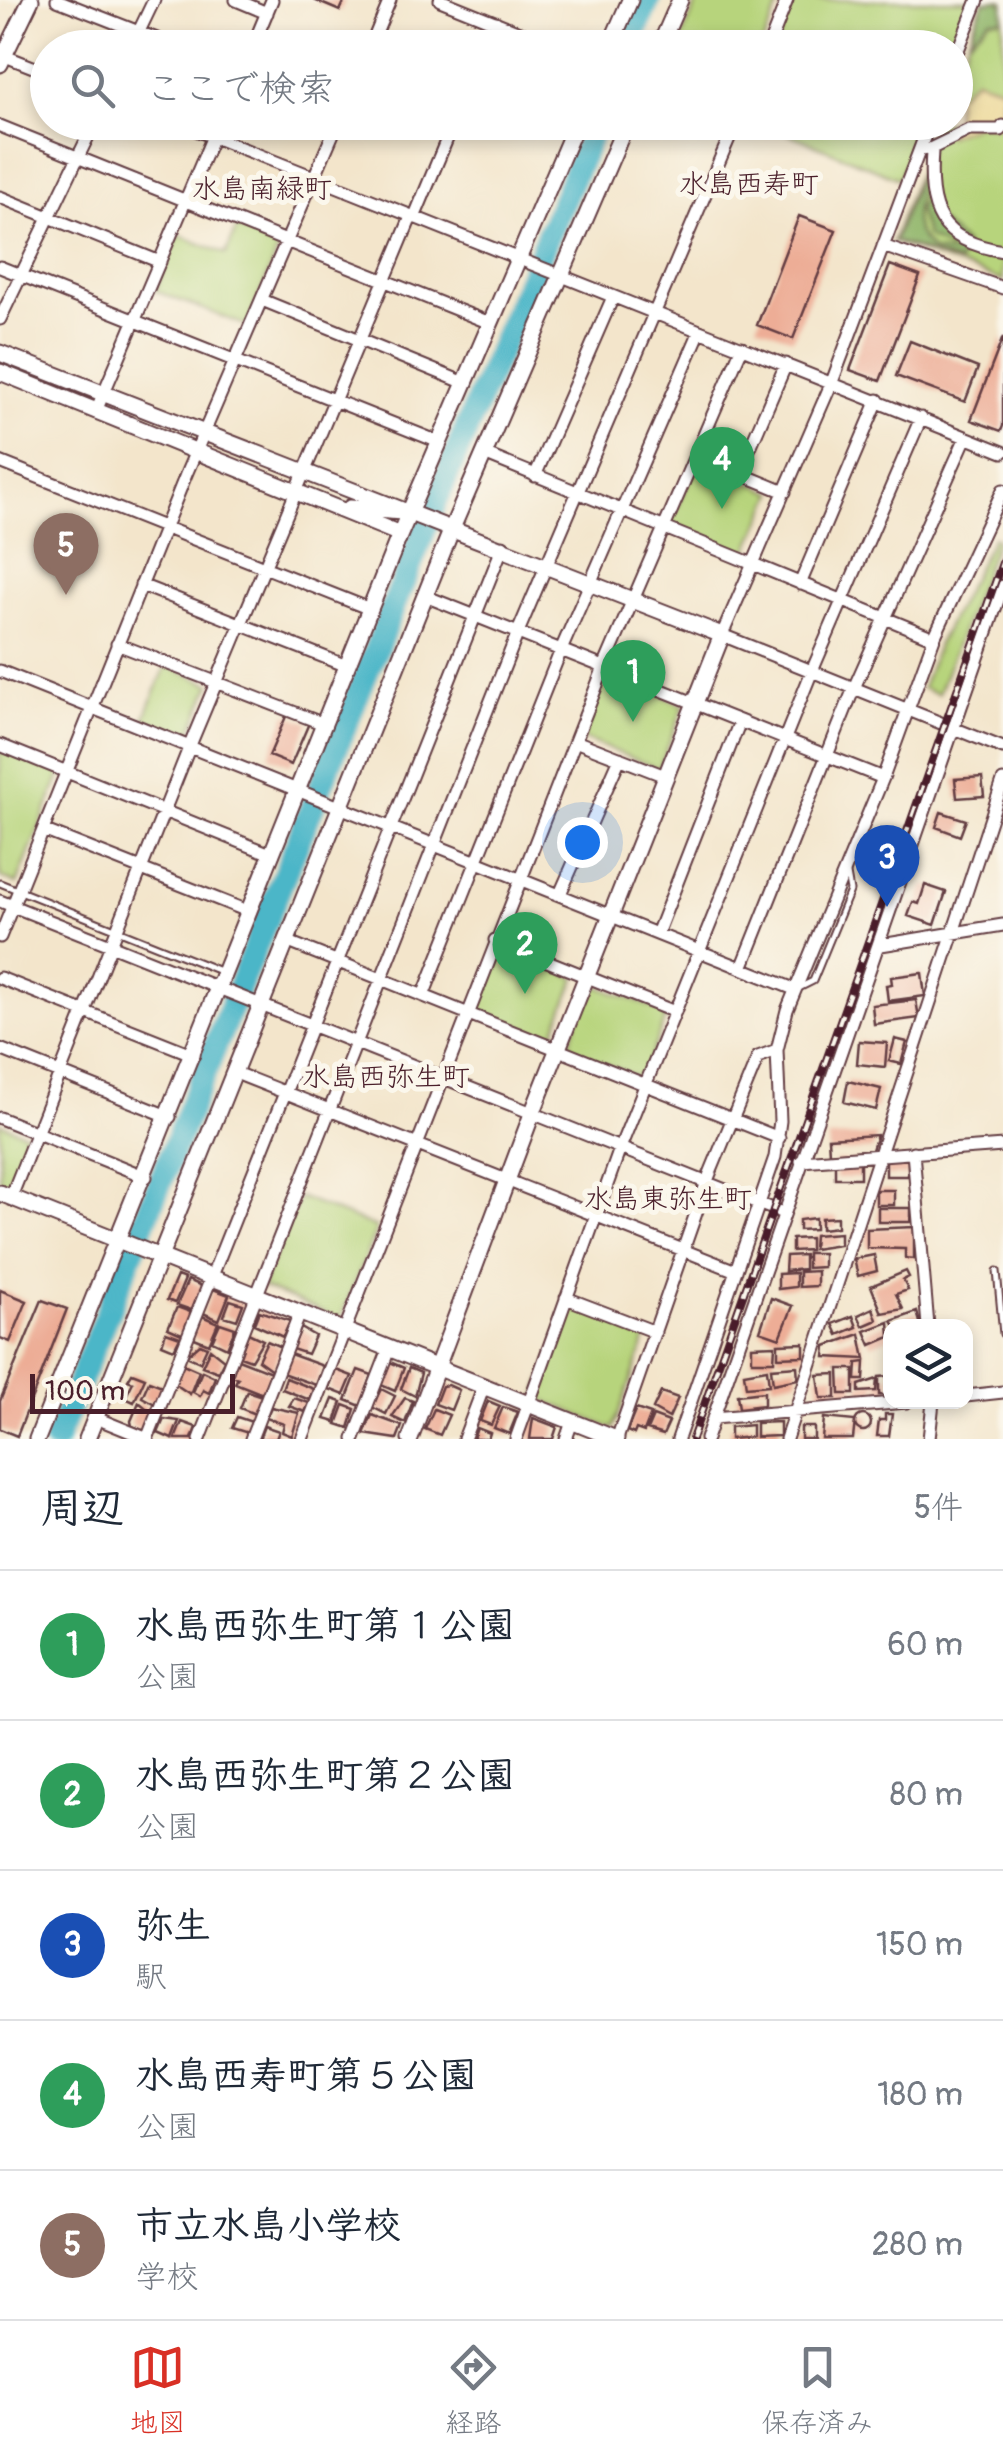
<!DOCTYPE html>
<html lang="ja">
<meta charset="utf-8">
<style>
:root{--surface:#fff;--page:#f2f2f3;--text:#1f2937;--muted:#747a83;--line:#e0e1e3;--accent:#d93025}
body{margin:0;font-family:Pangolin,"Klee One",sans-serif;background:var(--page);color:var(--text)}
.controls{position:absolute;right:30px;bottom:30px;display:grid;overflow:hidden;border-radius:20px;box-shadow:0 5px 15px #0003}
.controls button{width:90px;height:90px;display:grid;place-items:center;padding:0;border:0;border-bottom:2px solid var(--line);background:var(--surface);color:var(--text);font:50px sans-serif}
.scale{position:absolute;left:30px;bottom:25px;width:205px;box-sizing:border-box;padding-left:10px;border:5px solid #4a1f2b;border-top:0;font-size:28px;line-height:35px;white-space:nowrap;color:#4a1f2b;-webkit-text-stroke:8px #fbf7ec;paint-order:stroke}
.you{position:absolute;left:582px;top:842px;width:35px;height:35px;margin:-25px;border:8px solid #fff;border-radius:50%;background:#1a73e8;box-shadow:0 0 0 15px #1a73e833}
.badge{display:grid;place-items:center;width:65px;height:65px;border-radius:50%;background:var(--accent);color:#fff;font-size:32px;font-weight:700}
.pin{position:absolute;translate:-50% -82px;filter:drop-shadow(0 2px 5px #0008)}
.pin::after{content:'';position:absolute;top:52px;width:35px;height:30px;background:inherit;clip-path:polygon(0 0,100% 0,50% 100%)}
.list{margin:0;padding:0;list-style:none}
h2{display:flex;justify-content:space-between;align-items:center;height:130px;margin:0;padding:0 40px;font-size:42px}
h2 small{font-size:32px;font-weight:400;color:var(--muted)}
.list li{display:grid;grid-template-columns:65px 1fr auto;gap:30px;align-items:center;box-sizing:border-box;height:150px;padding:0 40px;border-top:2px solid var(--line)}
.list b{display:block;font-size:38px;white-space:nowrap}
.list p{margin:0;font-size:32px;white-space:nowrap;color:var(--muted)}
.list em{font-size:32px;font-style:normal;color:var(--muted)}
.icon{flex:none;width:55px;height:55px;fill:none;stroke:currentColor;stroke-width:2;stroke-linecap:round;stroke-linejoin:round}
.map{position:relative;flex:none;width:1003px;height:1439px;overflow:hidden}
.search{position:absolute;background:var(--surface);box-shadow:0 5px 15px #0003;left:30px;right:30px;top:30px;height:110px;display:flex;align-items:center;gap:25px;box-sizing:border-box;padding:0 35px;border-radius:55px;color:var(--muted);font-size:38px}
.sheet{height:880px;background:var(--surface)}
nav{display:flex;justify-content:space-around;align-items:center;box-sizing:border-box;height:140px;border-top:2px solid var(--line);background:var(--surface);font-size:28px;color:var(--muted)}
nav a{display:grid;justify-items:center;gap:5px}
nav .on{color:var(--accent)}
.map>svg:first-child{display:block}
</style>
<div class="map">
<svg width="1003" height="1439" viewBox="0 0 1003 1439">
<rect width="100%" height="100%" fill="#fbf7ec"/>
<filter id="ink" filterUnits="userSpaceOnUse"><feTurbulence type="fractalNoise" baseFrequency=".01" numOctaves="2"/><feDisplacementMap in="SourceGraphic" scale="20" xChannelSelector="R" yChannelSelector="G"/><feConvolveMatrix kernelMatrix="1 2 1 2 8 2 1 2 1" color-interpolation-filters="sRGB"/></filter>
<filter id="wash" filterUnits="userSpaceOnUse"><feTurbulence type="fractalNoise" baseFrequency=".0048" numOctaves="4" result="noise"/><feDisplacementMap in="SourceGraphic" scale="40" xChannelSelector="R" yChannelSelector="G"/><feGaussianBlur stdDeviation="2.25" result="paint"/><feColorMatrix in="noise" values="0 0 0 0 0 0 0 0 0 0 0 0 0 0 0 0 0 1.4 0 .05"/><feComposite in="paint" operator="in"/></filter>
<g filter="url(#wash)">
<rect width="100%" height="100%" fill="#f3e5cb"/>
<!-- green -->
<path fill="#b7d47b" stroke="#807a53" stroke-width="2.5" d="M698,0h83l-20,47h-83z
M794,0h176l-19,47h-176z
M983,1h20v280l-111,-39 45,-119 19,-1v-49z
M762,123h159l-22,56z
M237,227l43,18 -33,81 -92,-35 24,-56 47,19z
M699,460l75,33 -29,64 -76,-31z
M993,537l4,2 -59,155 -16,-6 16,-44z
M166,666l45,18 -22,53 -45,-18z
M609,672l75,34 -25,63 -78,-31z
M0,748l61,25 -44,111 -17,-7z
M499,946l77,32 -26,64 -76,-29z
M592,984l75,29 -25,66 -75,-30z
M0,1123l32,13 -21,52 -11,-4z
M299,1197l78,31 -37,91 -78,-32z
M570,1303l77,33 -34,93 -77,-32z"/>
<!-- forest -->
<path fill="#91b66b" stroke="#6e6a4b" stroke-width="2.5" d="M998,0l5,2v17l-13,1 -21,20 15,-38z
M927,156c-1,38 -30,63 6,95l29,3 -3,9 -65,-22z
M926,193l9,24 31,28 -18,4 -21,-12 -9,-27z"/>
<!-- sand -->
<path fill="#eeda9e" stroke="#9c7c64" stroke-width="2.5" d="M975,79l28,9 -3,39 -22,-3 -31,12 1,-13 8,-1v-26z"/>
<g fill="none" stroke-linecap="round" stroke-linejoin="round">
<!-- stream -->
<path stroke="#4bb6c8" stroke-width="4" d="M637,48l20,-48
M436,518l169,-396
M144,1247l289,-720
M64,1439l76,-184"/>
<!-- river -->
<path stroke="#4bb6c8" stroke-width="25" d="M628,48l20,-48
M56,1439l379,-936 161,-381"/>
</g>
<g id="blocks">
<!-- building -->
<path fill="#edad96" d="M314,0h31l-5,11z
M799,216l37,14 -43,109 -36,-14z
M890,265l30,11 -40,105 -30,-11z
M1003,337v89l-2,5 -30,-11z
M910,341l68,27 -13,34 -69,-26z
M287,714l22,9 -18,42 -22,-9z
M982,777l2,19 -27,2 -2,-19z
M941,812l25,8 -6,16 -24,-9z
M925,885l21,7 -11,33 -27,-9 5,-14 6,2z
M922,973l3,23 -37,5 -2,-16 6,-1 -1,-7z
M916,1000l3,18 -45,6 -2,-19z
M895,1039l12,3 -6,22 -12,-3z
M859,1041l28,2 -2,24 -28,-3z
M848,1081l33,8 -5,21 -32,-8z
M877,1135l-5,15 -43,3 -1,-15z
M908,1159v17h-22v-16z
M835,1161h25v17h-25z
M876,1190h18v15h-18z
M878,1208h33v14h-33z
M837,1217v10l-16,2v-11z
M815,1218v11l-16,1v-10z
M914,1227v32l-9,-1v-9l-38,-1v-19z
M840,1233v12l-27,4 1,-14z
M810,1238v12l-18,1v-12z
M807,1253h16v14l-16,1z
M804,1255v14l-19,2 1,-15z
M874,1255l3,16 -19,5 -4,-17z
M817,1271v15l-18,1v-15z
M906,1271l3,6 -6,3 5,10 -12,4 7,15 -21,4 -11,-27z
M796,1273v14l-18,2v-15z
M177,1276l8,3 -10,24 -8,-3z
M188,1280l16,7 -10,24 -17,-6z
M213,1289l16,6 -10,25 -16,-7z
M0,1290l27,11 -17,41 -10,-4z
M771,1298l22,8 -13,32 -20,-7z
M42,1300l25,9 -50,127 -17,-7v-28z
M230,1300l13,4 -6,16 -13,-4z
M177,1307l16,6 -9,22 -16,-7z
M873,1308l4,12 -14,6 -5,-11z
M259,1311l31,10 -7,16 -29,-13z
M917,1312l4,14h-26l-3,-5z
M202,1316l16,7 -9,21 -17,-7z
M853,1316l4,11 -19,8 -5,-11z
M889,1322l1,15 -19,8 -6,-14z
M220,1323l15,5 -8,20 -15,-7z
M301,1328l14,8 -8,18 -15,-5z
M166,1332l14,5 -6,12 -12,-5z
M248,1333l15,7 -12,20 -11,-4z
M860,1334l5,25 -40,-2 1,-11z
M267,1341l14,6 -9,23 -14,-10z
M804,1343v13l-26,1v-13z
M200,1344l7,3 -7,15 -14,-6z
M775,1345l-1,16h-22v-15z
M210,1349l14,11 -6,12 -16,-6z
M290,1354l33,12 -7,19 -34,-12z
M238,1359l33,13 -8,22 -28,-11 3,-5 -6,-2z
M390,1362l14,6 -9,23 -14,-6z
M865,1362l-1,18h-8l1,-17z
M183,1364l16,7 -9,23 -15,-10z
M797,1366l1,13 -25,5 -2,-16z
M409,1368l12,5 -6,23 -14,-7z
M767,1369l2,16 -23,2 -2,-14z
M839,1369h15v25h-14z
M336,1370l16,6 -8,19 -15,-6z
M358,1370l14,5 -11,31 -15,-6z
M202,1371l13,6 -6,16 -6,-3 -3,6 -7,-4z
M132,1373l13,5 -11,24 -9,-4 8,-16 -5,-2z
M836,1374v24h-15l-3,-23z
M890,1376v19h-11v-18z
M286,1378l28,11 -4,11 -28,-11z
M877,1379l-1,12 -17,1v-7z
M149,1381l13,5 -7,18 -13,-7z
M448,1385l11,5 -8,20 -16,-6 7,-18z
M381,1389l14,7 -9,18 -14,-7z
M247,1391l15,5 -7,18 -15,-6z
M661,1392l17,6 -9,20 -16,-9z
M764,1392v13l-25,3 -2,-13z
M294,1398l15,5 -4,9 -16,-6z
M405,1398l8,3 -8,22 -13,-6z
M333,1399l9,3 -7,20 -10,-3z
M488,1401l12,5 -9,19 -11,-4z
M139,1402l13,11 -7,18 -13,-5 -1,-5z
M344,1405l11,4 -6,19 -12,-4z
M271,1407l28,6 -7,23 -10,-4 2,-8 -18,-6z
M503,1407l15,5 -9,22 -15,-6z
M434,1409l15,6 -9,20 -15,-6z
M636,1409l15,5 -7,18 -8,-3 -2,5 -7,-3z
M885,1414h7l-3,22h-12l2,-16h6z
M372,1415l30,11 -5,13 -33,-5z
M855 1423a8 8 0 1 1 16 0a8 8 0 1 1-16 0Z
M653,1416l16,6 -6,13 -16,-5z
M237,1417l15,5 -4,11 -16,-5z
M533,1418l24,9 -4,12h-23z
M824,1418l31,3 -2,18h-31z
M164,1419l15,2 -7,18 -14,-6z
M182,1422l14,5 -4,12h-17z
M780,1422v14l-24,1v-14z
M752,1425v12l-22,2v-12z
M264,1426l15,5 -3,8h-17z
M801,1427h13v12h-13z
M477,1428l13,5 -2,6h-15z"/>
</g>
</g>
<g filter="url(#ink)">
<use href="#blocks" fill-opacity="0" stroke="#633d43" stroke-width="2.5"/>
<g fill="none" stroke-linecap="round" stroke-linejoin="round">
<!-- lane casing -->
<g stroke="#633d43" stroke-width="9">
<path id="lane" d="M0,883l220,88
M797,989l16,-8 37,-90 -3,-17
M997,1271l6,63"/>
</g>
<!-- street casing -->
<g stroke="#633d43" stroke-width="15">
<path id="street" d="M57,0l123,48
M236,0l31,13
M440,0l119,48
M131,48l23,-48
M252,48l20,-48
M370,48l20,-48
M485,48l11,-26
M768,48l19,-48
M0,54l48,19
M956,55l22,-55
M176,122l827,330
M541,122l30,13
M930,122l-98,260 -110,253 281,113
M0,126l490,197
M928,150l41,-20h32l2,-4
M932,151c-4,60 6,90 71,100
M0,197l160,65
M414,218l40,-96
M883,246l120,42
M0,267l439,175
M262,300l203,83
M0,319l95,-197
M96,411l123,-289
M484,454l450,184
M695,455l90,37
M0,462l370,147
M739,473l47,-109
M535,476l78,-179
M800,584l78,-184
M141,585l206,81
M425,596l458,182
M117,644l207,80
M0,671l794,318
M575,741l90,35
M0,745l273,110
M43,830l207,82
M560,894l60,-136
M0,901l783,312
M657,934l83,-213
M0,937l187,-465 151,-350
M495,940l180,72
M286,941l493,197
M881,945l122,-20
M742,968l112,-280 112,-251
M0,978l194,77
M423,996l138,-346 139,-319
M0,1049l170,68
M233,1072l503,199
M0,1118l146,59
M913,1152l15,174
M801,1161l202,-15
M11,1197l182,-459 218,-521
M566,1298l89,34
M966,1396l37,-4
M96,1418l52,21
M713,1418l194,-16
M147,1439l356,-893
M200,1439l318,-807 218,-510
M251,1439l49,-126
M302,1439l302,-772 138,-320
M354,1439l35,-90
M464,1439l20,-53
M516,1439l106,-296 190,-472 109,-253
M566,1439l6,-17
M617,1439l92,-263 49,-119 19,-7
M678,1439l97,-282 5,-36 -3,-71 10,-40 96,-232 51,-140 69,-148
M706,1439l297,-853
M786,1439l217,-658
M929,1439l4,-37"/>
</g>
<!-- secondary casing -->
<g stroke="#633d43" stroke-width="19">
<path id="secondary" d="M609,48l21,-48
M659,48l21,-48
M0,64l31,-64
M0,353l722,282 -190,479 -122,325
M0,372l400,162
M350,508l52,4
M0,1193l616,246
M37,1439l363,-905 177,-412
M87,1439l366,-913 174,-404"/>
</g>
<!-- lane -->
<use href="#lane" stroke="#fff" stroke-width="5"/>
<!-- street -->
<use href="#street" stroke="#fff" stroke-width="11"/>
<!-- secondary -->
<use href="#secondary" stroke="#fff" stroke-width="15"/>
<!-- rail casing -->
<g stroke="#4a1f2b" stroke-width="8">
<path id="rail" d="M692,1439l311,-879"/>
</g>
<!-- rail -->
<use href="#rail" stroke="#fbf7ec" stroke-width="4" stroke-dasharray="11" stroke-linecap="butt"/>
</g>
</g>
<g text-anchor="middle" dominant-baseline="central" stroke-width="10" stroke-linejoin="round" paint-order="stroke">
<!-- neighbourhood labels -->
<g font-size="28" fill="#4a1f2b" stroke="#fbf7ec">
<text x="749" y="184">水島西寿町</text>
<text x="262" y="189">水島南緑町</text>
<text x="386" y="1077">水島西弥生町</text>
<text x="668" y="1199">水島東弥生町</text>
</g>
</g>
</svg>
<div class="controls">
<button><svg class="icon" aria-label="layers" viewBox="0 0 24 24"><path d="M12 4l9 5-9 5-9-5zM3 14l9 5 9-5"/></svg></button>
</div>
<div class="scale">100 m</div>
<div class="you"></div>
<div class="pin badge" style="left:633px;top:722px;background:#2e9e5b">1</div>
<div class="pin badge" style="left:525px;top:994px;background:#2e9e5b">2</div>
<div class="pin badge" style="left:887px;top:907px;background:#1a4fb4">3</div>
<div class="pin badge" style="left:722px;top:509px;background:#2e9e5b">4</div>
<div class="pin badge" style="left:66px;top:595px;background:#8d6e63">5</div>
<div class="search"><svg class="icon" aria-label="search" viewBox="0 0 24 24"><circle cx="10" cy="10" r="6"/><path d="M15 15l6 6"/></svg>ここで検索</div>
</div>
<section class="sheet">
<h2>周辺<small>5件</small></h2>
<ul class="list">
<li><span class="badge" style="background:#2e9e5b">1</span><div><b>水島西弥生町第１公園</b><p>公園</p></div><em>60 m</em></li>
<li><span class="badge" style="background:#2e9e5b">2</span><div><b>水島西弥生町第２公園</b><p>公園</p></div><em>80 m</em></li>
<li><span class="badge" style="background:#1a4fb4">3</span><div><b>弥生</b><p>駅</p></div><em>150 m</em></li>
<li><span class="badge" style="background:#2e9e5b">4</span><div><b>水島西寿町第５公園</b><p>公園</p></div><em>180 m</em></li>
<li><span class="badge" style="background:#8d6e63">5</span><div><b>市立水島小学校</b><p>学校</p></div><em>280 m</em></li>
</ul>
</section>
<nav>
<a class="on"><svg class="icon" aria-label="map" viewBox="0 0 24 24"><path d="M3 6l6-2 6 2 6-2v14l-6 2-6-2-6 2zM9 4v14M15 6v14"/></svg>地図</a>
<a><svg class="icon" aria-label="directions" viewBox="0 0 24 24"><path d="M12 3l9 9-9 9-9-9zM9 14v-3h6M13 9l2 2-2 2"/></svg>経路</a>
<a><svg class="icon" aria-label="saved" viewBox="0 0 24 24"><path d="M7 4h10v16l-5-4-5 4z"/></svg>保存済み</a>
</nav>
